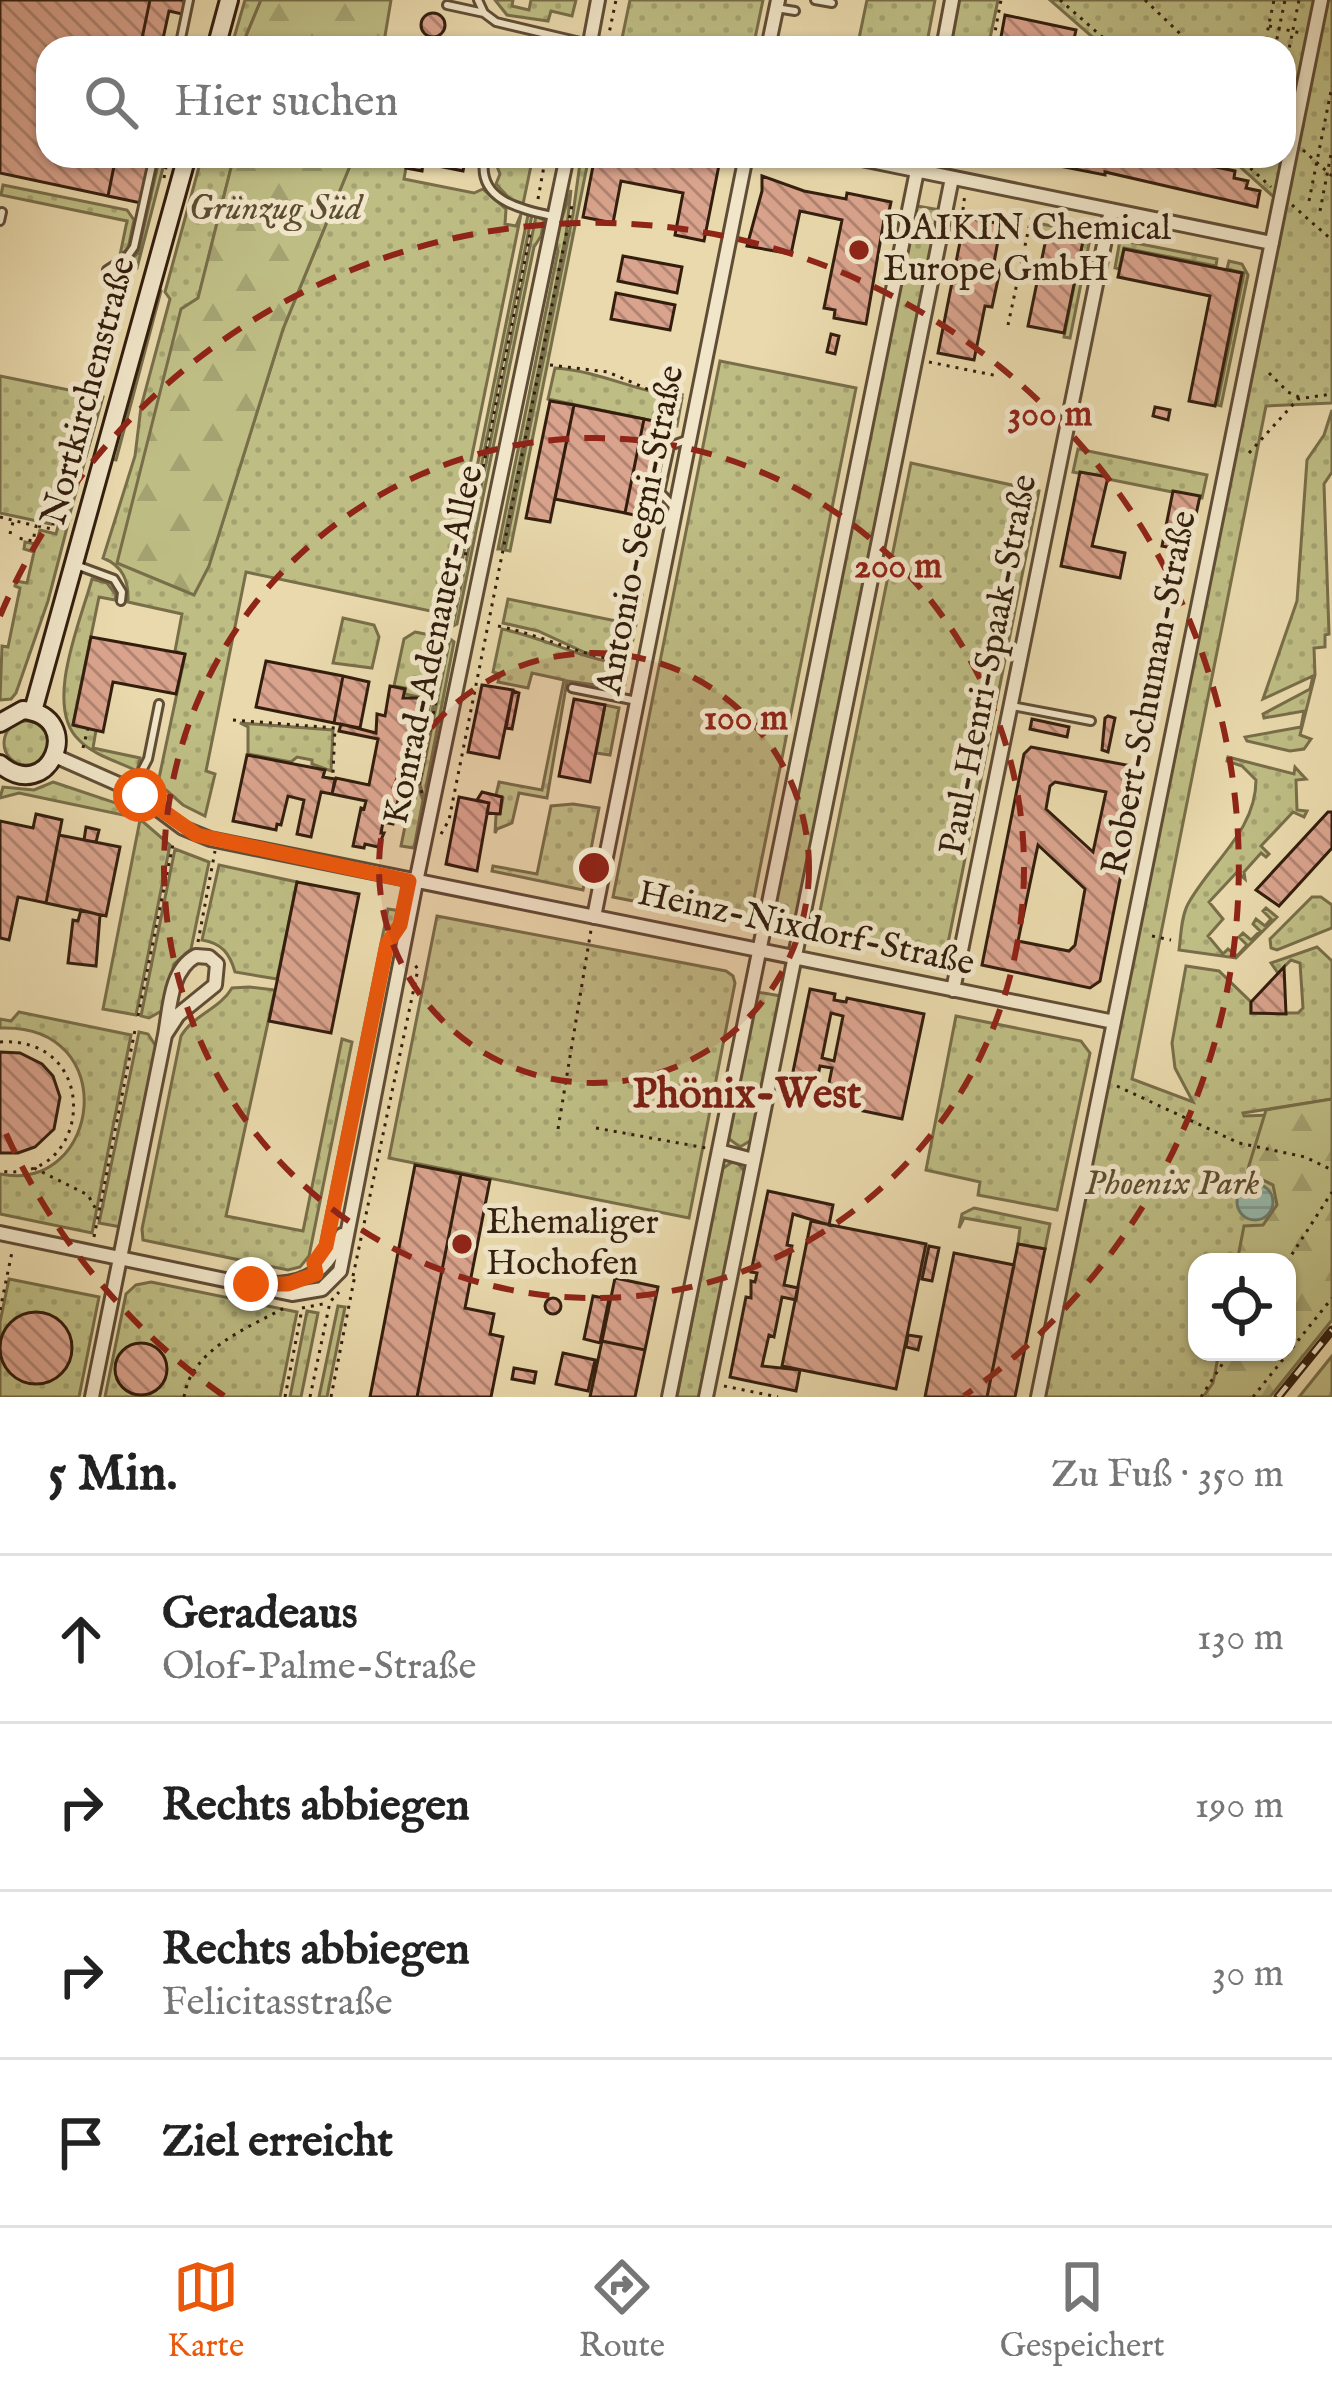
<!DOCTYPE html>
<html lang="de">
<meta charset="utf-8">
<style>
:root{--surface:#fff;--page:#f2f2f2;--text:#222;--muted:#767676;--line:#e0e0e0;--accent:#ea580c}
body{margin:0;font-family:"IM FELL English",serif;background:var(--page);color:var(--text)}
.controls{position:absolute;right:36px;bottom:36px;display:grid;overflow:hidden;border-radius:24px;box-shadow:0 3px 9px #0004}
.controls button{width:108px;height:108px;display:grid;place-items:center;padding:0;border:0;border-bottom:3px solid var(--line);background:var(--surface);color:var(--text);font:60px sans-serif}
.stop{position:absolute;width:36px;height:36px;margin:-27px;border:9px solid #ea580c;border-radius:50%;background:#fff}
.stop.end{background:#ea580c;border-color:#fff;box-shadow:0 3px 12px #0008}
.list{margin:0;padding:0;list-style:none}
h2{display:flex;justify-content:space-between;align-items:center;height:156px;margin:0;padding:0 48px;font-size:51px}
h2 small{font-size:39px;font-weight:400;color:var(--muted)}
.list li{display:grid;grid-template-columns:78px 1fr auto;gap:36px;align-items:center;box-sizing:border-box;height:168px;padding:0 48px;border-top:3px solid var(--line)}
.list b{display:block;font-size:45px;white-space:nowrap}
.list p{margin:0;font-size:39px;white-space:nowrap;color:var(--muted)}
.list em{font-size:39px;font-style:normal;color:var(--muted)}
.icon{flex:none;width:66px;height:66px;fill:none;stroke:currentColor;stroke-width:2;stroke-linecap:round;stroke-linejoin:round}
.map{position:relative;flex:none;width:1332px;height:1397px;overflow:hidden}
.search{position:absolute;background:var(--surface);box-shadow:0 3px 9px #0004;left:36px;right:36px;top:36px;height:132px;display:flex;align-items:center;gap:30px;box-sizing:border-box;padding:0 42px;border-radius:36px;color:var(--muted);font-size:45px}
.sheet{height:828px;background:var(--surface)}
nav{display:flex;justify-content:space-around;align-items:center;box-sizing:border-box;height:168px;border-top:3px solid var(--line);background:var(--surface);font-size:33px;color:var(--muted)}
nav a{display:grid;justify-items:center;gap:6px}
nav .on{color:var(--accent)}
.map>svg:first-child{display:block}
</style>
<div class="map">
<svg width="1332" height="1397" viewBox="0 0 1332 1397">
<defs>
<pattern id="green-dots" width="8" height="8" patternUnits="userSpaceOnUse" patternTransform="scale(3)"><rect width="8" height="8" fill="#bebd84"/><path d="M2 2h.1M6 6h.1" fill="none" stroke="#a4a271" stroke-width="1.8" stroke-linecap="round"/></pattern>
<pattern id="forest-firs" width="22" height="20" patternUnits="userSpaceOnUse" patternTransform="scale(3)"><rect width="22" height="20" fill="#bebd84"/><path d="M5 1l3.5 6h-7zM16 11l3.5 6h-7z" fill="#a4a271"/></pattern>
<pattern id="water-rules" width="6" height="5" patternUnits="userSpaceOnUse" patternTransform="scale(3)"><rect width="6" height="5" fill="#97baab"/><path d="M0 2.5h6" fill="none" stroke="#839f92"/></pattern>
<pattern id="building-back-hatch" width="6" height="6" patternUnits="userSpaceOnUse" patternTransform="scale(3)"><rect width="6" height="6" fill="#daa38d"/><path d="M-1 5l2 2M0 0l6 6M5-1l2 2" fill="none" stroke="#b18472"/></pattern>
</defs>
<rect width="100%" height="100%" fill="#e9d9ac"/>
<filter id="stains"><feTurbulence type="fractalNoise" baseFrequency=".00167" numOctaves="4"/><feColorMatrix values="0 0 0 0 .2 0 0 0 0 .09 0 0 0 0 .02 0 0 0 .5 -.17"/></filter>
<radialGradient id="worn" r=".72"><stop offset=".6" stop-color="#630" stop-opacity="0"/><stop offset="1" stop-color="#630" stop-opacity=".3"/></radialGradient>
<!-- green -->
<path fill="url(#green-dots)" stroke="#786e49" stroke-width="3" d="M245,0h16l-20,48h-10z
M495,0h18l-1,6 17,4 2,-10h45l-4,16 -21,-5 -3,10 -41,-6z
M630,0h133l-10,48h-133z
M867,0h68l-9,48h-69z
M959,0h39l-10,48h-39z
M1050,0h282v403l-66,3 -134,673 61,23 -18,-34 -3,-25 14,-77 33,5 32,31v11h47l5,-5 -3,-45 -9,-3 -13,13 -7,-10 46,-16 15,14v138l-89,14 1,3 27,-1 15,89 -43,58h-46v90h27l-10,45h-170l241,-1190 -57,-51h56v-108h-179z
M160,156h6l-29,112 -12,-3 13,-12z
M202,156h32l-36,143 -4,295 15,-29 74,-236 71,-173h54l-4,23 70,14 9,-4 23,20 -1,15 11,2 5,-12 -81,399 -194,-41 -40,199 9,3 -10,42 -22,-11 -25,-22 27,-128 -10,-4 7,-37 -54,-12c1,-21 -5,-36 -25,-44l32,-102 6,-49 29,-108 -5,-7z
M493,156h40l-10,48 -12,-4 -15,-16 4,-10z
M581,156h8l-79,395 -5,-1 68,-336z
M3,185l124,25 7,10 -6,29 -8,6 7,-34 -126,-26z
M571,190l-5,45 -64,314h-4l60,-298 -3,-11z
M917,206l23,4 -144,708 -23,-5z
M528,215h4l-83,411 -4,-1z
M536,216l8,4 -3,16 -7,11 -77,377 -4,2z
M1037,223l54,11 -21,104 -6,-1 19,-97 -48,-10z
M1120,240l97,19 -1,7 -92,-18 -5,21 -4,-1z
M1229,261l13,3 6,11 -27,131 -4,-1 27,-132 -17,-4z
M158,289l3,2 -45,169 -4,-1z
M720,361l136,27 -105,525 -12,9 -126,-25z
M555,368c45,3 82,24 127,30l-5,28 -129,-27z
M0,376l103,21 -34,120 -15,-3 -3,10 -51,-11z
M1332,410v62l-8,12 5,150 -4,1v12l-11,1 1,27 -15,60 11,4 -7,10 -14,2 -43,-10 -2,-4 56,-10 3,-16 -40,7 -1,-4 47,-25 3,-13 -50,23 34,-98 10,-141 17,-25z
M1078,449l129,26 -5,23 -129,-26z
M911,463l128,28 -95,472 -117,-24 -10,-13z
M59,523l9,1 -20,77 -32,92 -5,6 -11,1 2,-54 6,1 12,-59 -5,-2 1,-5 11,2 7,-31 -10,-3 1,-7 11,2 4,-14 16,4z
M92,579l15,4 9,12 -1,5 -16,-3 -26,127 23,6 -3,18 47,10 -3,13c-18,-9 -44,-16 -58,-31 -36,-34 2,-120 13,-161z
M638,594l4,1 -13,64 -43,-6 -48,-22 -35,-8 5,-24 123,25z
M343,618l31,7 5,12 -7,31 -39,-5z
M502,629c44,9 81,31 126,36l-4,24 -57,-8 -20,117 -28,-5 -7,30 -15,6 -2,4 1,-18 4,-2 3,-15 -7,-3 3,-13 43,8 22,-110 -32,-7 -4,15 -30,-6 2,-8 -7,-2z
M415,632l20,4 -12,62 -18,-4v-6l-11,-2 10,-47z
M443,638l4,1 -30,145 6,16 -9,48 -13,-2z
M450,639l4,3 -28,145v16l-6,-18z
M605,705l14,3 -9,47 -14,-2z
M4 743a22 22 0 1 1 44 0a22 22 0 1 1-44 0Z
M240,723l93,7 -2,41 -19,-7v-4l-15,-3 -6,5 -43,-8v-27z
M1228,757l66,17 1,-7 11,12 -10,1 1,30 10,1 -3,6 -11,-5 -32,34 8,8 -3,3 -5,-4 -17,19 1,7 -8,-7 -28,30 14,17 -15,17 15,18 5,-5 9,7 10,-11 -8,-8 4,-4 8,7 9,-9 -7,-7 3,-5 9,7 6,-7 -8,-8 3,-3 11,9 -41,41 -57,-8c2,-14 2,-33 9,-46 23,-42 68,-73 68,-124l-14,-14 -15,-5z
M53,782l66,22 5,3 -1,8 -104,-22 -19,5 3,-11 31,3z
M573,804l26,4 -16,82 -91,-19 1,-5 44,8 14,-68z
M134,814l36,31 -34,170 -33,-6 37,-189 -6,-3z
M175,849l34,13 -18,87 -17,15 -9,45 -16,9 -8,-2z
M219,865l78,17 -20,97 -42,-7c-5,-18 -13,-29 -33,-32z
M1312,897h9l11,8v23l-55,22 -6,-2 -1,-9z
M388,909l13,2 -2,13 -14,19 -61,302 -6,11z
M437,916l289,55 7,5 2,7 -46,235 -300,-60z
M249,987l26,3 -49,226 77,15 39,-192 10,3 -43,214 -9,11 -12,3 -145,-30 -1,-11 39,-193c12,-21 39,-27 51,-48z
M757,992l24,4 -28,143 -13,8 -12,-9z
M19,1012l112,23 -39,198 -92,-19v-40c101,20 123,-151 0,-146v-9l11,2z
M956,1016l125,25 9,12 -33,157 -79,-15 2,-13 -54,-12z
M139,1032l9,2 9,14 -36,179 -22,-4z
M735,1160l10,12 -45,225h-23l45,-228z
M974,1208l76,16 -5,25 -27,-5 2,-16 -56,-10 -5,10 3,-14z
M9,1279l90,18 -20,100h-79v-75z
M151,1282l146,30 -17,85h-175l21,-103 10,-9z
M338,1306l7,1 -18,90h-8z
M307,1311l11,2 -17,84h-11z"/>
<!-- forest -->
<path fill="url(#forest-firs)" stroke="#786e49" stroke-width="3" d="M261,0h130l-8,48h-142z
M234,156h120l-71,173 -74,237 -15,29 -77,-32 64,-254 17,-11z
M1332,1099v221l-62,77h-67l10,-14 6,-31h68v-90h-50l7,-36 19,-1 14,-20 -4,-20 -26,-13 19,-62z
M1332,1356v41h-33z"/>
<!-- water -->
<path fill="url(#water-rules)" stroke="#6f7c6c" stroke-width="3" d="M1237 1202a18 18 0 1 1 36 0a18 18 0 1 1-36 0Z"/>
<!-- building -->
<path fill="url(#building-back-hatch)" stroke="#331e0e" stroke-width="3" fill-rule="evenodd" d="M0,0h150l-10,48h-92v108h68l-8,40 -108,-23z
M150,0h35l-3,14 -13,-3 -8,37h-21z
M421 25a12 12 0 1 1 24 0a12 12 0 1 1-24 0Z
M1005,15l71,15 -4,18h-73z
M116,156h35l-10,47 -33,-7z
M408,156h58l-3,15 -40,-8 -1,8 -16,-3z
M595,156h76l48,9 -15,76 -29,-6 8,-42 -62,-12 -8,42 -30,-6z
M1008,156h155l72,15 -1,7 14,3 -2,7 14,3 -3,16 -152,-35v3z
M762,176l42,15 42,8 1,-6 44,9 -4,19 -3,-1 -18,104 -32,-6 1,-8 -11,-2 18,-88 -42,-9 -9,43 -44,-8 15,-55z
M965,217l36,7 -8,44 7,2 -8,37 -7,-1 -11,54 -36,-7z
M1047,234l36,7 -19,92 -36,-7z
M1124,249l118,24 -27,133 -26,-5 21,-105 -92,-19z
M623,256l59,11 -5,26 -59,-12z
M616,293l59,12 -5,25 -59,-11z
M831,334l8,2 -4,18 -8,-2z
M550,401l24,4 -24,117 -24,-4z
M574,405l70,14 -19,94 -70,-14z
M1155,407l15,3 -2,10 -15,-4z
M644,419l23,5 -19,94 -23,-5z
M1080,472l28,5 -16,69 33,7 -5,25 -59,-12z
M1173,491l27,5 -12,55 -26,-5z
M91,637l94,17 -9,40 -63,-12 -10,50 -30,-7z
M266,661l77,15 -9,47 -78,-16z
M343,676l26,6 -9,46 -26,-5z
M482,685l31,5 -14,68 -31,-6z
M390,686l15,3 -2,9h16l-26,126 -10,-2 -2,11h3l-6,14 -13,-3 -1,4 -11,-2 8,-38 3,1 2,-8 -34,-7 4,-16 33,7 9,-46 -39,-8 2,-7 35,9 1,-19 8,2z
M513,691l6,2 -7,36 -6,-1z
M574,699l31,6 -15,77 -31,-6z
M1108,716l7,2 -7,34 -6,-2 3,-32z
M1032,719l37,8 -2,10 -37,-8z
M1031,747l111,21 -42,213 -10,7 -108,-23 42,-211zM1055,782l51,10 -13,60 -47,-43 4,-23zM1038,845l47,44 -10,56 -6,6 -51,-10z
M247,755l78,15 -2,7 12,2 -3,15 -11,-2 -10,45 -14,-3 7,-34 -16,-4 -7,29 -4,-1 -1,6 -43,-9z
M482,792l20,5 -2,17 -13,-1 2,-10 -12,-3z
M459,797l30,6 -12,68 -31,-7z
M1328,812h4v36l-53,58 -23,-16z
M36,814l26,6 -16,83 -28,-6 -9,43 -9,-2v-117l33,7z
M86,827l13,3 -3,12 -12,-2z
M59,835l61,12 -14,69 -60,-13z
M297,882l62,12 -28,139 -62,-12z
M81,910l19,5 -4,51 -28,-3 5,-43 5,1z
M1284,967l2,47 -35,-1v-11z
M810,989l25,5 -1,6 12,2 1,-4 77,16 -22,105 -77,-16 7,-35 -12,-2 -7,35 -25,-5zM831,1013l12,3 -9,45 -12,-3z
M0,1052l20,1 22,11 11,12 7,21 -6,32 -19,18 -17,6h-18z
M415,1165l46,9 -44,223h-47z
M461,1174l29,6 -25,128 29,6 -4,20 13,3 -12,60h-74z
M768,1191l65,14 -4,20 -36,-11 -6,31 5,1 -8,39 14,3 -2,12 -14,-3 -8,40 -5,-2 -7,31 38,4 -4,21 -66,-14 16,-80 5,1v-17l4,1 2,-9 -6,-1z
M811,1221l115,23 -30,145 -114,-23z
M1018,1244l27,5 -30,148h-28z
M929,1246l10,2 -7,33 -10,-2z
M954,1253l60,12 -27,132h-62z
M615,1278l43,9 -13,63 -43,-9z
M593,1296l16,3 -9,44 -16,-4z
M545 1306a8 8 0 1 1 16 0a8 8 0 1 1-16 0Z
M0 1348a36 36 0 1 1 72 0a36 36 0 1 1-72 0Z
M908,1335l13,2 -3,13 -12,-3z
M602,1341l43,9 -10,47h-45z
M115 1369a26 26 0 1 1 52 0a26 26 0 1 1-52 0Z
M563,1353l32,7 -7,31 -32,-7z
M514,1368l22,4 -2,11 -22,-4z"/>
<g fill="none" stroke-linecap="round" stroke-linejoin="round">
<!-- lane casing -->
<g stroke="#604d36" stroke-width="12">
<path id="lane" d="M478,0l6,13 12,9 93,22
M815,0l17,3
M447,5l37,8
M776,8l19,3
M179,48l10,-48
M485,156c-10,43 34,53 67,60
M0,221l2,-9
M107,270l20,-13 7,-10 20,-91
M672,505l-12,-13 10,-46 16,-6
M76,565l38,14 8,13 -1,9
M572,688l65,13
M1012,706l79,15
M132,790l16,-31 11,-55"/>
</g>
<!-- street casing -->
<g stroke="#604d36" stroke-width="18">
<path id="street" d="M589,48l9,-48
M768,48l10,-48
M943,48l9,-48
M847,156l425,87
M55,756l77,34 51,38 27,11 904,183
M594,917l152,-761
M196,956l13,1 8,7 -2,21 -37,30 -13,20c5,-27 5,-65 31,-79z
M953,990l158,-780
M719,1151l34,9
M0,1233l292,61 30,-5 18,-18 76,-389 151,-726
M267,1284c40,1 60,-13 75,-49
M92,1397l73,-362
M669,1397l251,-1241
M706,1397l246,-1219
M1038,1397l283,-1397"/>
</g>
<!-- secondary casing -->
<g stroke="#331e0e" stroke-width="22">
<path id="secondary" d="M216,48l13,-48
M33,711l154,-555
M0,723l23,-13c64,6 26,96 -23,54"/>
</g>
<!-- path -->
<path stroke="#331e0e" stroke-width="3" stroke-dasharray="3 6" stroke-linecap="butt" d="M1060,0l55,48
M1145,0l50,48
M1269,26l32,7
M606,48l10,-48
M992,48l9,-48
M1264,48l10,-48
M1275,48l10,-48
M1284,74l15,-74
M1303,150l29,26
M1237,156l34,31
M1267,158l1,-2
M164,178l4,-22
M538,199l6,-33 8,-7
M1309,201l23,-115
M1292,205l40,35
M963,210l2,-17
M1320,211l12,-62
M1008,325l23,-107
M929,362l69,14
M550,365l58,7 44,19 32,4
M1269,373l19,19 13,6
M1249,453l49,-54 34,-5
M0,517l36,9 -3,15 -15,-3
M38,526l14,3 3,-13 17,4
M10,534l3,-12
M498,626c48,10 83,31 132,36
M233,720l102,8 -2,45
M83,748l5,-20
M422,793l-3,-8 114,-565
M441,834l8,-14 123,-615
M1152,936l19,4
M198,942l17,-91
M138,1016l35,-172
M0,1042c104,-6 92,143 0,129
M1117,1086l122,57 66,14 27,13
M596,1128l110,20
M558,1129l33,-199
M34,1168l54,27 10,18
M329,1230l61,-290
M94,1237l41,-207
M1287,1262l45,-70
M353,1276l65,-307 -4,-5
M302,1308l26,-5
M0,1310l12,-58
M724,1386l54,11
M184,1397c7,-48 64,-69 102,-90
M285,1397l17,-88
M310,1397l20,-95 9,-10
M331,1397l24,-122
M1201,1397l29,-45
M1253,1397l79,-99"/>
<!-- lane -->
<use href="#lane" stroke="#f1e6c9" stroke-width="6"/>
<!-- street -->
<use href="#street" stroke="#f1e6c9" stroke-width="12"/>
<!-- secondary -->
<use href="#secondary" stroke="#f1e6c9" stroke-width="16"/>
<!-- rail casing -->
<g stroke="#331e0e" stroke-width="9">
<path id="rail" d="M1278,1397l54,-67"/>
</g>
<!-- rail -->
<use href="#rail" stroke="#f1e6c9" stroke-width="4.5" stroke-dasharray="14" stroke-linecap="butt"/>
</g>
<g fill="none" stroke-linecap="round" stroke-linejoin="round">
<!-- route -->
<path stroke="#ea580c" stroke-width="15" d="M140,795l57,40 212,46 -9,44 -13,19 -61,302 -12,17 2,11 -28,10h-37"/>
</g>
<!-- distance rings -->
<circle cx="594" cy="868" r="215" fill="#8f2418" fill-opacity=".12"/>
<g fill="none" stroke="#8f2418" stroke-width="6" stroke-dasharray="21 15">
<circle cx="594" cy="868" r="215"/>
<circle cx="594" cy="868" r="430"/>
<path d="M224 1396A645 645 0 0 1 0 1120M0 616A645 645 0 1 1 964 1396"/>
</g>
<!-- markers -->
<g fill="#8f2418" stroke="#f1e6c9" stroke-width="4.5">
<circle cx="859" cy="250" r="12"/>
<circle cx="462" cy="1244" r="12"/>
</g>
<g text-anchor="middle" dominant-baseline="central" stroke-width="10" stroke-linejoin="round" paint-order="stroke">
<!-- park labels -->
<g font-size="36" font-style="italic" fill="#5d4e31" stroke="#f1e6c9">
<text x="275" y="209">Grünzug Süd</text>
<text x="1172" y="1184">Phoenix Park</text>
</g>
<!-- poi labels -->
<g font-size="36" fill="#331e0e" stroke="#f1e6c9" text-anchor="start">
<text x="883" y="229">DAIKIN Chemical<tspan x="883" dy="41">Europe GmbH</tspan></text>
<text x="486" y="1223">Ehemaliger<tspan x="486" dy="41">Hochofen</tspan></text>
</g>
<!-- street labels -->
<g font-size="36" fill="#331e0e" stroke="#f1e6c9">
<text transform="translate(89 391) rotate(-75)">Nortkirchenstraße</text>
<text transform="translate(641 530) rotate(-79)">Antonio-Segni-Straße</text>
<text transform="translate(434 645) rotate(-78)">Konrad-Adenauer-Allee</text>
<text transform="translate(989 665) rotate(-79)">Paul-Henri-Spaak-Straße</text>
<text transform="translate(1150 693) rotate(-79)">Robert-Schuman-Straße</text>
<text transform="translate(806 929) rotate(12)">Heinz-Nixdorf-Straße</text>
</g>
<!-- quarter labels -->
<g font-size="42" font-weight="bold" fill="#7a1f14" stroke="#f1e6c9">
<text x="747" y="1095">Phönix-West</text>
</g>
</g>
<circle cx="594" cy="868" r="18" fill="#8f2418" stroke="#f1e6c9" stroke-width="6"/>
<g font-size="36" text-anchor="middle" font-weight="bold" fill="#8f2418" stroke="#f1e6c9" stroke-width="10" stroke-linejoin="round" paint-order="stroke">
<text x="1050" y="425">300 m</text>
<text x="898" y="577">200 m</text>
<text x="746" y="729">100 m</text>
</g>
<rect width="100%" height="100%" filter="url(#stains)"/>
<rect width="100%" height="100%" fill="url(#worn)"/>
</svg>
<div class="controls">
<button><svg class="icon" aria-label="locate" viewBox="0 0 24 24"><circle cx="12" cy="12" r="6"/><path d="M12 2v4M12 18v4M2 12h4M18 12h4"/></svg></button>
</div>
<div class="stop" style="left:140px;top:795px"></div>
<div class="stop end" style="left:251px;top:1284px"></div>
<div class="search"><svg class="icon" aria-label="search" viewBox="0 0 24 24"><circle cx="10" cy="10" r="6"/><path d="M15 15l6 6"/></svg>Hier suchen</div>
</div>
<section class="sheet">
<h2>5 Min.<small>Zu Fuß · 350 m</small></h2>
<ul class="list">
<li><svg class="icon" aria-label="ahead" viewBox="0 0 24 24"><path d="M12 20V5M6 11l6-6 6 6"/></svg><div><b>Geradeaus</b><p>Olof-Palme-Straße</p></div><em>130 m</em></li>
<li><svg class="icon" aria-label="right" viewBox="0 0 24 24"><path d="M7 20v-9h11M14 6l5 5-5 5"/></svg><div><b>Rechts abbiegen</b></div><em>190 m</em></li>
<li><svg class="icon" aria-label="right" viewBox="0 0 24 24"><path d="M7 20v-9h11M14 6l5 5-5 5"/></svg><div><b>Rechts abbiegen</b><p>Felicitasstraße</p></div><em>30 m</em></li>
<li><svg class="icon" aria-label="arrive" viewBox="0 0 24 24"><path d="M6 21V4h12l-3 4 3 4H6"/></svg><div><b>Ziel erreicht</b></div></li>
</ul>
</section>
<nav>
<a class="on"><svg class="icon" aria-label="map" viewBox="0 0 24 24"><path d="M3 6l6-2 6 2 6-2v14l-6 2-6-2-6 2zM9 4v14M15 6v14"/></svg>Karte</a>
<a><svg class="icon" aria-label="directions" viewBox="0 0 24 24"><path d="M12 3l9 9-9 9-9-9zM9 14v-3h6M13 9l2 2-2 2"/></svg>Route</a>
<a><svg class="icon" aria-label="saved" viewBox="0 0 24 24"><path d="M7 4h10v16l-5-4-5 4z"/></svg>Gespeichert</a>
</nav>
